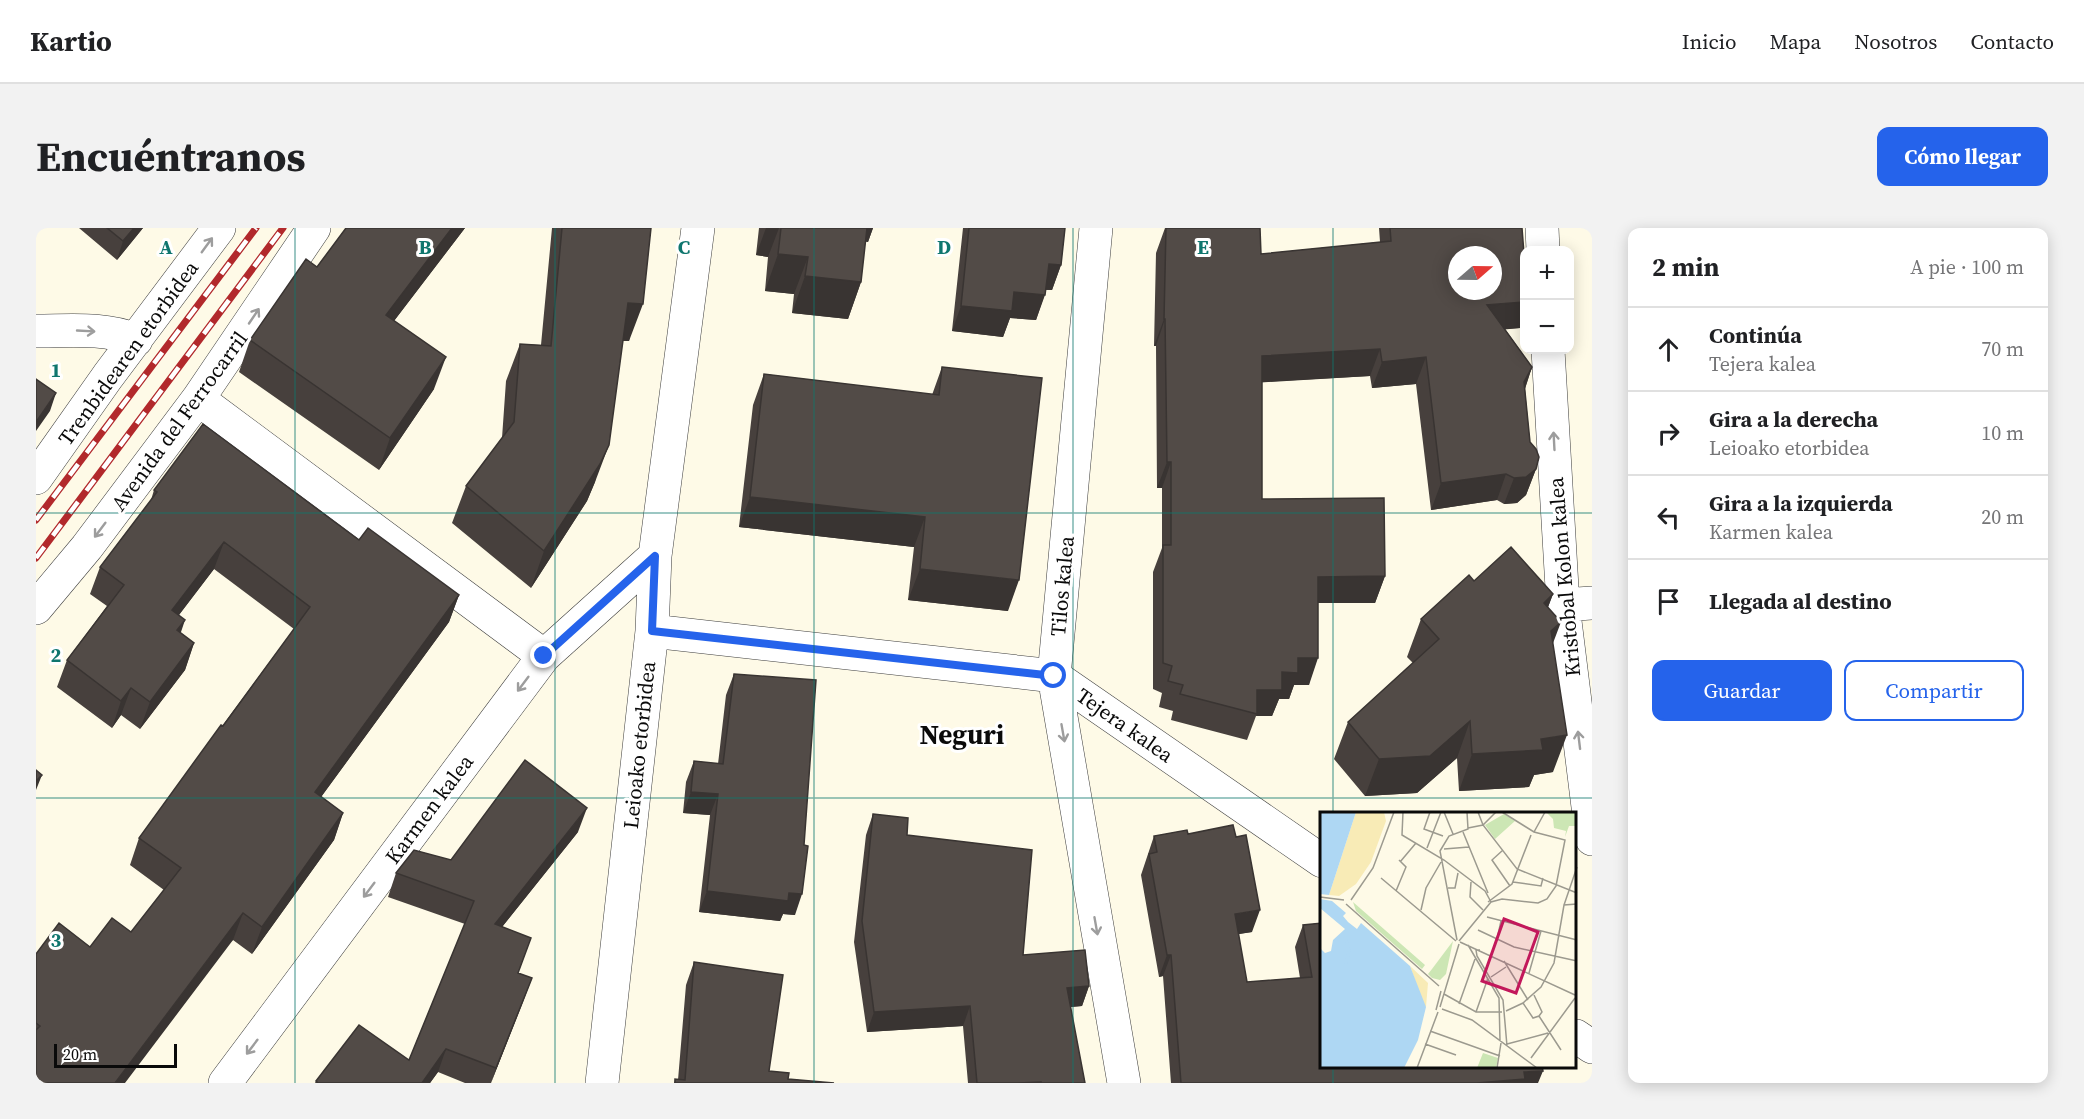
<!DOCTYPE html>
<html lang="es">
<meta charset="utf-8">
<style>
:root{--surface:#fff;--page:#f2f2f2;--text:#202124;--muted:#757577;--line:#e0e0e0;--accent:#2563eb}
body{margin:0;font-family:"Source Serif 4",serif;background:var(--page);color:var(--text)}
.controls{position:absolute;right:18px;top:18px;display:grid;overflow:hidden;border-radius:12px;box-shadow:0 3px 15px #0003}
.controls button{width:54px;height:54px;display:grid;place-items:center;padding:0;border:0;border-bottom:2px solid var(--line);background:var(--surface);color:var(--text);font:30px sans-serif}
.compass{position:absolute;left:1412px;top:18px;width:54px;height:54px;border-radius:50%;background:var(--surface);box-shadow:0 3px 15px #0003;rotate:70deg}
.scale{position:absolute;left:18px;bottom:15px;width:123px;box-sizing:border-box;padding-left:6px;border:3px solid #0a0a0a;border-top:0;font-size:16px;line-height:21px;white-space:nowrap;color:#0a0a0a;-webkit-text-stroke:4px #fff;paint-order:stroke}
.stop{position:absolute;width:18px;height:18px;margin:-14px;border:4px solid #2563eb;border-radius:50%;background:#fff}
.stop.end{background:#2563eb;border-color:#fff;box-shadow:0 2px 6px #0008}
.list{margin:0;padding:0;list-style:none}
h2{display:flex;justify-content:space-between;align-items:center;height:78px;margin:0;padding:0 24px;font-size:26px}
h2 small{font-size:20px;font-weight:400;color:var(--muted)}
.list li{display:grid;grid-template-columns:39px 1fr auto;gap:18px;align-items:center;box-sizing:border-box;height:84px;padding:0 24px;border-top:2px solid var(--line)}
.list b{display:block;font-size:22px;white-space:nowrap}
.list p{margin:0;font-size:20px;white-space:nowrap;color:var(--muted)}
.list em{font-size:20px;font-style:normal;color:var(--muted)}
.actions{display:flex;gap:12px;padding:18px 24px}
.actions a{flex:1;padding:14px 0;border:2px solid var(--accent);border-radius:12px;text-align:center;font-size:21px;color:var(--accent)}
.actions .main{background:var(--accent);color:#fff}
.icon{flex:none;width:33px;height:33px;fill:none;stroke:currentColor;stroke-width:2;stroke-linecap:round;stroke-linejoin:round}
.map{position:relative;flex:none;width:1556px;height:855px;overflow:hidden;border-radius:12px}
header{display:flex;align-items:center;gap:36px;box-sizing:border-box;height:84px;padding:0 30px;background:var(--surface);border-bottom:2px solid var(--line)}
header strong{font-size:28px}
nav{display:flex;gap:33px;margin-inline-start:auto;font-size:21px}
.intro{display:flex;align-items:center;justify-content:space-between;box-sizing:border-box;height:144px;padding:0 36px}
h1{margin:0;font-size:42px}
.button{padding:15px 27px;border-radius:12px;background:var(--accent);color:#fff;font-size:21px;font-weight:700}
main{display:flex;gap:36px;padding:0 36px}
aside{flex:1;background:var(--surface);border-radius:12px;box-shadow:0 3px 15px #0003}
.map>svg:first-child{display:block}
</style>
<header>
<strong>Kartio</strong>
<nav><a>Inicio</a><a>Mapa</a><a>Nosotros</a><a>Contacto</a></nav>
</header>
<div class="intro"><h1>Encuéntranos</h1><a class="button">Cómo llegar</a></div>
<main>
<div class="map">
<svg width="1556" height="855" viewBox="0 0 1556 855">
<rect width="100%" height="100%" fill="#fefae7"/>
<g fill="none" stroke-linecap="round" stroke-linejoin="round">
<!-- street casing -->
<g stroke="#3d3d3d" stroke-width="34">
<path id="street" d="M1060,0l-42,448 70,407
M1506,0l1,22
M0,103c33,0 68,-4 100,9
M1512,122l15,255 29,234
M162,171l346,257
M0,250l72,-102 111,-148
M1527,377l29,-2
M0,380l51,-61 111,-148 116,-171
M616,403l402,45 268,185
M1540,808l16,11
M189,855l319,-427 111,-100
M566,855l50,-452 3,-75 43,-328"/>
</g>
<!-- street -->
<use href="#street" stroke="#fff" stroke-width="33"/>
<!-- rail casing -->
<g stroke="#b2292c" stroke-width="7">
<path id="rail" d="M0,292l220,-292
M0,330l247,-330"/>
</g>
<!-- rail -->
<use href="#rail" stroke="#fff" stroke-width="4.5" stroke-dasharray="14" stroke-linecap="butt"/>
</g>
<!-- wall -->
<path fill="#47403d" d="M43,0h64l-26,32z
M310,0h119l-71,93 40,68 -55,81 -140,-98 11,-32 67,-73z
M516,0h99l-22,113h-6l-28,141 -8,19 -56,87 -79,-65 14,-37 36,-48 4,-57 14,-37 21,1z
M723,0h114l-5,14 -3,-1 -4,41 -13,37 -56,-6 2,-19 -29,-3 3,-34 -12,-2z
M927,0h102l-4,37 -9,25h-6l-10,30 -26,-2 -7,19 -51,-6z
M1129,0l96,26 119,-12 -1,-14h143l-2,100 -15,1 27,38 -7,22 5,53 6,27 -10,26 -9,8 -13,1 -7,-4 -66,10 -15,-126 -44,4 -2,-12 -108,6v117l123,77 -10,27h-57l-9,82h-15l-5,14h-10l-7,17h-16l-9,24 -76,-20 2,-9 -14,-4 3,-14 -9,-4v-117l9,-24v-60h-5l-1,-142h-2l2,-93z
M906,139l66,244 -100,-11 6,-53 -175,-20 14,-122 11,-31 168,21z
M118,262l205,50 100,55 -10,27 -128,175 22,16 -9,27 -82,114 -19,-14 -197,143v-129l54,-7 41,-15 33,-42 -34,-25 9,-27 155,-209 -80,-60 -35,46 2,18 13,10 -9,27 -45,59 -19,-14 -9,13 -55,-41 10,-27 40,-54 -17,-12 10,-27 51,-67z
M1438,353l79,13 -5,13 5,37v128l-19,3 -5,12 -70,4 -2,-33 -40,35 -52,3 -31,-37 14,-37 65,-59 -6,-6 14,-38z
M698,446l61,241 -12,-1 -3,7 -81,-9 11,-97 -27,-2 3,-31 8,-21 24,3 8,-69z
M837,586l34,21 116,120 66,31 -7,20 -12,1 15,76h-117l-5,-57 -96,6 -13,-90 12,-107z
M542,604l-76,95 16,46 14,5 -41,105h-26l-27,-11 -8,11h-115l1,-2 93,-21 56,-136 -77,-27 8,-24z
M1152,606l64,98 -14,2 9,48 53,-4 -5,-31 8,-22 19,-2v-1v144l216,17h-367l-8,-107 -4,1 -18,-102 13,-39z
M658,734l75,109 19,8 46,4h-160l1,-4 3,1 8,-95z"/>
<!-- shaded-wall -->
<path fill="#393432" d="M98,0h9l-26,32 6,-19z
M416,0h13l-91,119 12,-32z
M730,0h13l-11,29 -12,-2z
M824,0h13l-5,14 -12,-2z
M742,26l30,3 -14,37 -29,-3z
M1013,36l12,1 -9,25 -12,-1z
M769,48l56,6 -13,37 -56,-6z
M978,64l31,3 -9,25 -26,-2 -7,19 -51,-6 9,-25z
M1488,74v12l-4,14 -42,4 9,-27z
M592,75l15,1 -14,37 -14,-1z
M1128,91h1l-9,27h-2z
M1344,121l-10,27 -117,7 9,-27z
M410,129l-12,32 -55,81 11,-32z
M1390,129l-10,27 -44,4 10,-26z
M1496,139l-9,27 1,-12z
M20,165l-6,18 -14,20v-9z
M573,217l-14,37 -8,19 -56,87 13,-37z
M1131,234h4l-9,26h-5z
M1500,241l-10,26 -9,8 -13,1 10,-26z
M1470,246l-9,26 -66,10 10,-27z
M714,269l175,20 -11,30 -175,-20z
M188,314l-10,27 -52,68 10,-27z
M884,341l99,11 -11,31 -100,-11z
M1349,348l-10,27h-67l10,-26z
M1517,366l-14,37 5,-28z
M423,367l-10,27 -144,197 10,-27z
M149,392l-9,27 1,-17z
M1525,394l-14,37 4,-28z
M158,415l-9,27 -45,59 10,-27z
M1262,430h20l-9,27h-15l-5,14h-10l-7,17h-16l1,-2v-24l25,-18z
M95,460l-10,27 -9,13 9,-27z
M1434,493l-13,37 -40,35 -52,3 14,-37z
M1531,507l-14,37 -19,3 -5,12 -70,4 13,-37 69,-15z
M6,547l-6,15v-9z
M655,564l27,2 -8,21 -27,-2z
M551,580l-9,24 -92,115 9,-23z
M307,585l-9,27 -82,114 10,-27z
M671,663l82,2 13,1 -7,21 -12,-1 -3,7 -81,-9z
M1224,682l-8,22 -25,4 8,-22z
M207,685l-10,27 -108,143h-10z
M1131,727h4l-8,21 -4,1z
M496,750l-9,24 -32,81 5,-15z
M1053,758l-7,20 -23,2 8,-20z
M934,778l-7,20 -96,6 7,-20z
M410,821l-8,23 -8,11h-8z
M1507,843l-5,12h-61l47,-11z"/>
<!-- building -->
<path fill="#524b47" stroke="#393432" stroke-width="1.5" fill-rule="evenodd" d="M71,0h27l-11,13z
M310,0h106l-66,87 60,42 -56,81 -140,-98 56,-81 11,8z
M526,0h89l-8,76 -15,-1 -19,142 -9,19 -56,87 -78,-65 48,-64 6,-78 31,2z
M745,0h86l-6,54 -56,-6 3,-19 -30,-3z
M933,0h96l-4,37 -12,-1 -4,31 -31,-3 -2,19 -51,-5z
M1130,0h94l1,26 130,-13 -1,-13h132l2,26v48l-37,3 45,62 -8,15 6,60 6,7 3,8 -3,12 -10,8 -12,1 -8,-4 -65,9 -15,-126 -44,5 -2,-13 -118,7v143l122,-1 1,78 -67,1v81h-20v15l-16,-1v18h-25v24l-77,-20 3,-9 -15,-4 4,-15 -9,-3v-118h8v-83h-4l-2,-143h-1zM1421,27h36v36h-36z
M906,139l100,11 -23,202 -99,-11 5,-52 -175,-20 14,-123 175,21z
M0,151l20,14 -20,29z
M167,196l156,116 9,-12 91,67 -144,197 28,21 -81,114 -19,-14 -128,170h-79v-53l4,-4 -4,-3v-69l23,-31 31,24 22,-29 19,14 50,-64 -42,-30 82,-113 2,1 87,-119 -86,-65 -52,68 13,10 -8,10 17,13 -44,59 -19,-14 -10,13 -54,-41 57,-75 -24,-18 57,-75 -3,-2z
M1475,319l42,47 -9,9 17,19 -10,9 16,104 -26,4 2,11 -71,4 -2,-33 -40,35 -51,3 -31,-37 91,-83 -18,-20 48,-44 5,6z
M698,446l82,6 -12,165 4,1 -6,48 -13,-1 -1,8 -81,-10 11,-97 -27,-2 3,-31 29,3z
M489,532l62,48 -92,116 36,14 -13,35 14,5 -36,90 -50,-19 -24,34h-104l-2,-2 43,-56 50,35 65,-159 -78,-28 18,-23 37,10z
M0,542l6,5 -6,6z
M837,586l35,4 -1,17 125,15 -9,105 62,-5 4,36 -22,2 18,95h-44v-1l-23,1h-41l-7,-77 -96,6 -12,-91z
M1197,597l3,12 10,-2 14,75 -25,4 12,68 65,-5 -9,-52 19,-2v143h220l1,5 -19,1 1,7 -48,4h-296l-10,-128h-4l-18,-101 8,-2 -3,-16 33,-6 1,4z
M658,734l89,13 -14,96 20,2 -1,6 46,4h-159v-4l10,1z"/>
<!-- one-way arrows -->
<defs><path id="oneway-shaft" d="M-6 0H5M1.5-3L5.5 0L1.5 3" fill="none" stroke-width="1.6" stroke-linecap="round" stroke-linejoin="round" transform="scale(1.5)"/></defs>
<g stroke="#9d9d9d">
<use href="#oneway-shaft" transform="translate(171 17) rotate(-54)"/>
<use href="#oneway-shaft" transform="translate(218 88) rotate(-56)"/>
<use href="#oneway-shaft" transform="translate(50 103) rotate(3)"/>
<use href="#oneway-shaft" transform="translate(1518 213) rotate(-93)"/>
<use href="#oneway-shaft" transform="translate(64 302) rotate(127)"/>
<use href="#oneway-shaft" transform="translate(487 456) rotate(127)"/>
<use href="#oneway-shaft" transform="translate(1027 505) rotate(80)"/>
<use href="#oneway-shaft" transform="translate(1543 512) rotate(-97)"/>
<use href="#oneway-shaft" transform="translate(333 662) rotate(127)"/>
<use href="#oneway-shaft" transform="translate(1060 698) rotate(80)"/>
<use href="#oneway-shaft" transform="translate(216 819) rotate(127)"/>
</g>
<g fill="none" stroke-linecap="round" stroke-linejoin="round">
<!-- route -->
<path stroke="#2563eb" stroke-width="8" d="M508,428l111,-100 -3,75 402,45"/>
</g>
<!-- grid -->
<path fill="none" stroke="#0f766e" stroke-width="1.5" stroke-opacity="0.55" d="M259,0v855M519,0v855M778,0v855M1037,0v855M1297,0v585M0,285h1556M0,570h1556M1297,838v17"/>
<g text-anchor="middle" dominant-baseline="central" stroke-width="6" stroke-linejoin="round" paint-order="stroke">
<!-- street labels -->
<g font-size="21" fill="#0a0a0a" stroke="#fff">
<text transform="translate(92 125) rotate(-54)">Trenbidearen etorbidea</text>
<text transform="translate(143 193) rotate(-54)">Avenida del Ferrocarril</text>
<text transform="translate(1528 349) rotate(-95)">Kristobal Kolon kalea</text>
<text transform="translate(1026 358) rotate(-85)">Tilos kalea</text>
<text transform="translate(1089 497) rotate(35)">Tejera kalea</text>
<text transform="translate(603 517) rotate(-84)">Leioako etorbidea</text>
<text transform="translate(393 581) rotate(-53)">Karmen kalea</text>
</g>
<!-- district labels -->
<g font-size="27" font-weight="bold" fill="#0a0a0a" stroke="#fff">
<text x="926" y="506">Neguri</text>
</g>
</g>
<!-- overview -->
<g transform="translate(1284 584)">
<rect width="256" height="256" fill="#fefae7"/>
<path d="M226,0h30l-1,14h-6l-4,11 1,-6 -12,-3 -1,-9zM184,2l11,7 -20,18 -10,-14zM33,90l72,63 -3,4 -66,-58zM133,129l-7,33 -6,6 -8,-2 -4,-4 4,-5zM163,241l15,5 -2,10h-19z" fill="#cce6b4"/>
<path d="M36,0h28l2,9 -15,41 -15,22 -17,12 -10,-1zM90,154l18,17 -2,24 -2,-2z" fill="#f8ebb6"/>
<path d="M0,0h36l-27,83 -9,-1zM0,87l12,2 14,12 -3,3 5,6 9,7 4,-6 49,43 16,41 -8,33 -14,28h-84v-120l5,5 6,-2 2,-11 12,-11 -25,-21z" fill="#aed7f3"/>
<path fill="none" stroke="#aed7f3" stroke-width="3" d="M0,178l26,-26 3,-14 -4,-14"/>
<path fill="none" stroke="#9c9a8f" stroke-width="1.5" d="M83,0l-1,23 42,25 41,31 6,11M110,0l-6,17 19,7M124,0l9,22M158,0l5,13 34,44 60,24M148,16l15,-3 13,-13M143,20l25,61M214,20l11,-20M107,36l14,-36M124,37l25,-2M183,38l-11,10 18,26M80,50l16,-19M61,66l75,63M151,70l-1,15 13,13M193,70l28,4 2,-8M128,76h7l3,-15M76,79l10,-24 -7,-7M0,85l24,3M31,88l22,-32 21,-56M168,90l24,-18 19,-49M26,92l93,82M244,93l13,-38M101,98l5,-22 15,-26M167,105l90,23M158,118l36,17 63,14M177,127l4,-18M137,128l-17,-89 9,-15 19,-7 -1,-17M139,129l32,-39 11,-3 36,4 9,-4 9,-13 9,-46 -31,-8 -32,-20M140,130l115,53M148,133l31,53 1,43M160,138h-4l1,6 26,44 4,46M184,149l24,39M209,161l12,-42M171,165l15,-10M124,182l32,18h26M203,191l10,15 6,-2 3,-4 -8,-17M139,192l16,-45M120,195l19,-63M122,197l30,11 65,48M116,198l5,-19M186,199l17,-8 18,-16 13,-24 10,-58 13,-1M156,200l12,-34M219,204l22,34M110,219l70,25M105,232l31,11M187,232l41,-11M211,246l44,-60M97,256l21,-56M177,256l4,-25"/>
<path fill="#c2185b" fill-opacity="0.15" stroke="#c2185b" stroke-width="3" d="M184,107l34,13 -22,61 -34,-12z"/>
<rect width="256" height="256" fill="none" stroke="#0a0a0a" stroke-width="3"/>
</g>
<g font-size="20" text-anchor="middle" font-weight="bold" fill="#0f766e" stroke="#fff" stroke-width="6" stroke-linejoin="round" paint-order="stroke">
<text x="130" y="26">A</text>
<text x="389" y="26">B</text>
<text x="648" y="26">C</text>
<text x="908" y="26">D</text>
<text x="1167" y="26">E</text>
<text x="20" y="149">1</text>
<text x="20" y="434">2</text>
<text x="20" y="719">3</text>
</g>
</svg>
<div class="controls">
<button>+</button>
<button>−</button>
</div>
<svg class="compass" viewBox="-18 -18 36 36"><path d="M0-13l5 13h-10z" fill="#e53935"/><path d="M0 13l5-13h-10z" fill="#757577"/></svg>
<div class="scale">20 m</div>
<div class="stop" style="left:1018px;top:448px"></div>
<div class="stop end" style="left:508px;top:428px"></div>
</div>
<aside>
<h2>2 min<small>A pie · 100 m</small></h2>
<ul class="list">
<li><svg class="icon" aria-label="ahead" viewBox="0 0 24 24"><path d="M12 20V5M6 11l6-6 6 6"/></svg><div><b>Continúa</b><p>Tejera kalea</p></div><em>70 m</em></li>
<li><svg class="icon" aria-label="right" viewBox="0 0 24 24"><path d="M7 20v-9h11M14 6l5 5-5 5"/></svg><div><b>Gira a la derecha</b><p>Leioako etorbidea</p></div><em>10 m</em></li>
<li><svg class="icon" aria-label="left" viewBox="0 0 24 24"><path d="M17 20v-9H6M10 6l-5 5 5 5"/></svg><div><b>Gira a la izquierda</b><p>Karmen kalea</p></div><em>20 m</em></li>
<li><svg class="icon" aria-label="arrive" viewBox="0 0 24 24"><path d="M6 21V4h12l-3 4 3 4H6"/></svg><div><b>Llegada al destino</b></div></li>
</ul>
<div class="actions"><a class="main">Guardar</a><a>Compartir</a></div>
</aside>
</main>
